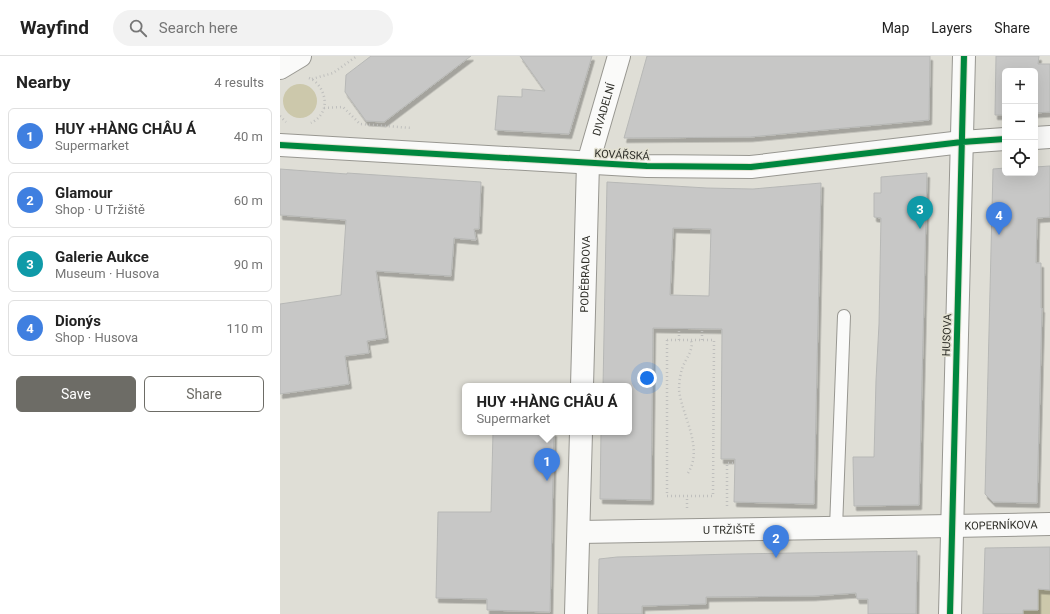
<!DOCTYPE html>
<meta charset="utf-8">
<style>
:root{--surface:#fff;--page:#f2f2f2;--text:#222;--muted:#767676;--line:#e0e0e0;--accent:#6d6c66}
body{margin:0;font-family:Roboto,sans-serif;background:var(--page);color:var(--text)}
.controls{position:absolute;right:12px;top:12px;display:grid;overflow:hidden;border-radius:6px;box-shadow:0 4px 16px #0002}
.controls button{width:36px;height:36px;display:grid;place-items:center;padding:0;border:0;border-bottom:1px solid var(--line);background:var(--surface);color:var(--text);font:20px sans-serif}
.you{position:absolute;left:367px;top:322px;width:14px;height:14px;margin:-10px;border:3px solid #fff;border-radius:50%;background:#1a73e8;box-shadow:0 0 0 6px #1a73e833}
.badge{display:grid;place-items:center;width:26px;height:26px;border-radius:50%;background:var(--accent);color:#fff;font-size:13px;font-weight:700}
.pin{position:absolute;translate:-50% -33px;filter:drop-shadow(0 1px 2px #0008)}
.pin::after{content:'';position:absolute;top:21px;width:14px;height:12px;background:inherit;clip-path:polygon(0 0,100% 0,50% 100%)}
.popup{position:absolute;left:182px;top:327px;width:170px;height:52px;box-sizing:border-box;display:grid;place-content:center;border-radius:6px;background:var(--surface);filter:drop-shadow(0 1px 3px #0005);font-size:13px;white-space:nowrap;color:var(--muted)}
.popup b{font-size:15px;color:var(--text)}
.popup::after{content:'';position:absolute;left:50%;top:100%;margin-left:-8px;border:8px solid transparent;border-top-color:var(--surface)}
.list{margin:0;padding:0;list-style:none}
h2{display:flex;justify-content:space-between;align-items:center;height:52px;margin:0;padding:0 16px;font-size:17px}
h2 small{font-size:13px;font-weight:400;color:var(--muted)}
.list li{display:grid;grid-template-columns:26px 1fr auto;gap:12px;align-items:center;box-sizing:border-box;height:56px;margin:0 8px 8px;padding:0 8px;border:1px solid var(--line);border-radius:6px}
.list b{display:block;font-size:15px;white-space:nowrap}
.list p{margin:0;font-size:13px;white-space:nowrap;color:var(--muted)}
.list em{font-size:13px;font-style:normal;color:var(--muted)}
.actions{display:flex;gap:8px;padding:12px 16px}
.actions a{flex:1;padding:9px 0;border:1px solid var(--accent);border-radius:6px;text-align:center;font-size:14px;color:var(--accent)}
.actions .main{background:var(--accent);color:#fff}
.icon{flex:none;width:22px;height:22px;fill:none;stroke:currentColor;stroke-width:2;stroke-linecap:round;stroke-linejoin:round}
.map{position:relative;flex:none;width:770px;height:558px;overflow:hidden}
header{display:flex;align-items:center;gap:24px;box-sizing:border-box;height:56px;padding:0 20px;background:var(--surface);border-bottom:1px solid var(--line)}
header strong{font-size:19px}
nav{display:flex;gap:22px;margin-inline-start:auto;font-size:14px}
.search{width:280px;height:36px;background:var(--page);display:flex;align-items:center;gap:10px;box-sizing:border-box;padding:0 14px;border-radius:22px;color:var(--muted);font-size:15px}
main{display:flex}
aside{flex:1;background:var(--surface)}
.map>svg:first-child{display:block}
</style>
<header>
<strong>Wayfind</strong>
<div class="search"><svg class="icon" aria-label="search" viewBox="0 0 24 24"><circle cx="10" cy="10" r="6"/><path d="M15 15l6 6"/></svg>Search here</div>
<nav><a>Map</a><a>Layers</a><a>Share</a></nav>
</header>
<main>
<aside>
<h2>Nearby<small>4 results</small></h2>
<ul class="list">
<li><span class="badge" style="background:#3f7fe0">1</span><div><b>HUY +HÀNG CHÂU Á</b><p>Supermarket</p></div><em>40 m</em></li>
<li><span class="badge" style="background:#3f7fe0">2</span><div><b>Glamour</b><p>Shop · U Tržiště</p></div><em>60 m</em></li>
<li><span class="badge" style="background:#0f9aa8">3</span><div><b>Galerie Aukce</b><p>Museum · Husova</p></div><em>90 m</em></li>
<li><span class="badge" style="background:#3f7fe0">4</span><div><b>Dionýs</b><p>Shop · Husova</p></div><em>110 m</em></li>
</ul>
<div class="actions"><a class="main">Save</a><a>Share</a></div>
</aside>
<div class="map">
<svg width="770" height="558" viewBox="0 0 770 558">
<defs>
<filter id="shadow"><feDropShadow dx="2.5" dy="4.5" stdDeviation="0" flood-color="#0004"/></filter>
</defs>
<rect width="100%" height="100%" fill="#dfded6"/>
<!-- green -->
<path fill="#ccc8ab" d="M3 45a17 17 0 1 1 34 0a17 17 0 1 1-34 0Z
M758,533l12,1v24h-27v-4l15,-1z"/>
<!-- building -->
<path fill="#c7c7c6" stroke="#b7b8b6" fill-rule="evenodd" filter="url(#shadow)" d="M91,0h100l-87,66 -18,-1 -21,-29 1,-17z
M240,0h72l-23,78 -74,-4 3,-34 24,1v-8l23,2z
M367,0h283l-1,64 -179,17 -126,1z
M716,0h43l-1,8h12v48l-15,1v-42h-30v44h-10z
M770,110v51l-13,1 -1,45h5v45h1l-5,195 -44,-1 -8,-8 8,-325 12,-1v5h30v-6z
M0,113l67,5v-1l134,9 -2,47h-5l2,11 -22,-2 -3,38 -75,-5 10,67 -19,3 2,12 -24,3 4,28 -69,10v-90l61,-9 5,-75 -66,-5z
M647,117l-8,332 -65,1 -1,-49h21l2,-77 3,-56 2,-106 -7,-1v-24h7v-16z
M327,126l100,6 46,1 68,-6 -7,321 -80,-2 1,-43h-14l1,-130 -69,-1 -2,172 -51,-1 1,-67h28v-46h-26zM393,172l38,1 -2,67 -39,-1z
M213,376h61l-4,180 -63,-2v-11l-51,-1 2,-86h53z
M770,491v43l-12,-1v21h-15v4h-40l2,-66z
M637,495l-1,63h-48v-15h-11l-1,-6 -43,3 -107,1v7l-64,2v8h-44l1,-55 18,-2 117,-3z"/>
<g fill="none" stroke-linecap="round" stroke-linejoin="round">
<!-- service casing -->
<g stroke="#989791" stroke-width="14">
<path id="service" d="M556,472l8,-212"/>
</g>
<!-- minor casing -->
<g stroke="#989791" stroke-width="24">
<g id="minor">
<path d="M0,12l20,-12"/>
<path d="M755,82l15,-1"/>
<path d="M0,89l367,21 104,1 211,-25 43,-3"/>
<path id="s1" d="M302,330l6,-223 31,-107"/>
<path id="s2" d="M299,476l373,-6"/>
<path d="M296,558l5,-182"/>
</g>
</g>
<!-- tertiary casing -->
<g stroke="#989791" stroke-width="24">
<g id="tertiary">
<path id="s3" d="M672,470l98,-2"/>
<path d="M670,558l14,-558"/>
</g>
</g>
<!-- path -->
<path stroke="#bfbfbd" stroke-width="2.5" stroke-dasharray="1 3" stroke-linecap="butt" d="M29,22c11,4 18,19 15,30 -2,7 -7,12 -13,15
M32,23l21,-6 24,-17
M44,52l19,-1 17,17 52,4
M0,60l6,6
M387,284h47l-1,156h-46z
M399,284v-12
M422,284v-12
M408,417c16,-25 -6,-57 -9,-83 0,-7 1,-15 3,-21 3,-10 12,-18 9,-29
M447,450v-43h8
M407,452v-12"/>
<!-- service -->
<use href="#service" stroke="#fafaf9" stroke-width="12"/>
<!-- minor -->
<use href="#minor" stroke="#fafaf9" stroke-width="22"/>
<!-- tertiary -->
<use href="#tertiary" stroke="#fafaf9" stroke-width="22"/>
<!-- cycleway casing -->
<g stroke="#e3e1d2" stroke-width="8">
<path id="cycleway" d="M0,89l367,21 104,1 211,-25 43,-3
M670,558l14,-558"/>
</g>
<!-- cycleway -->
<use href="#cycleway" stroke="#00873e" stroke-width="6"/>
</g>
<g text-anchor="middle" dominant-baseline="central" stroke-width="3" stroke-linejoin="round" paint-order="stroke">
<!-- street labels -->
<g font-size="11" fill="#2f2f29" stroke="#e3e1d2">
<text stroke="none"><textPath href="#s1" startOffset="279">DIVADELNÍ</textPath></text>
<text transform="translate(342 99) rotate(3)">KOVÁŘSKÁ</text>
<text stroke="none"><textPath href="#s1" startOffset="112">PODĚBRADOVA</textPath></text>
<text transform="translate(667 279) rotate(-88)">HUSOVA</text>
<text stroke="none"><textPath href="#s3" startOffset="49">KOPERNÍKOVA</textPath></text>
<text stroke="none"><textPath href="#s2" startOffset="150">U TRŽIŠTĚ</textPath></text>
</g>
</g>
</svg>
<div class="controls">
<button>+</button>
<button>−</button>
<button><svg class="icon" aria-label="locate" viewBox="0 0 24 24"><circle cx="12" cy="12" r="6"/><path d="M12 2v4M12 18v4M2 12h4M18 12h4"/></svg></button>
</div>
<div class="you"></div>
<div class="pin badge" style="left:267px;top:425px;background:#3f7fe0">1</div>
<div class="popup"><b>HUY +HÀNG CHÂU Á</b>Supermarket</div>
<div class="pin badge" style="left:496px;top:502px;background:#3f7fe0">2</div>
<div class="pin badge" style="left:640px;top:173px;background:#0f9aa8">3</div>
<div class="pin badge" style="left:719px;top:179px;background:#3f7fe0">4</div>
</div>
</main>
